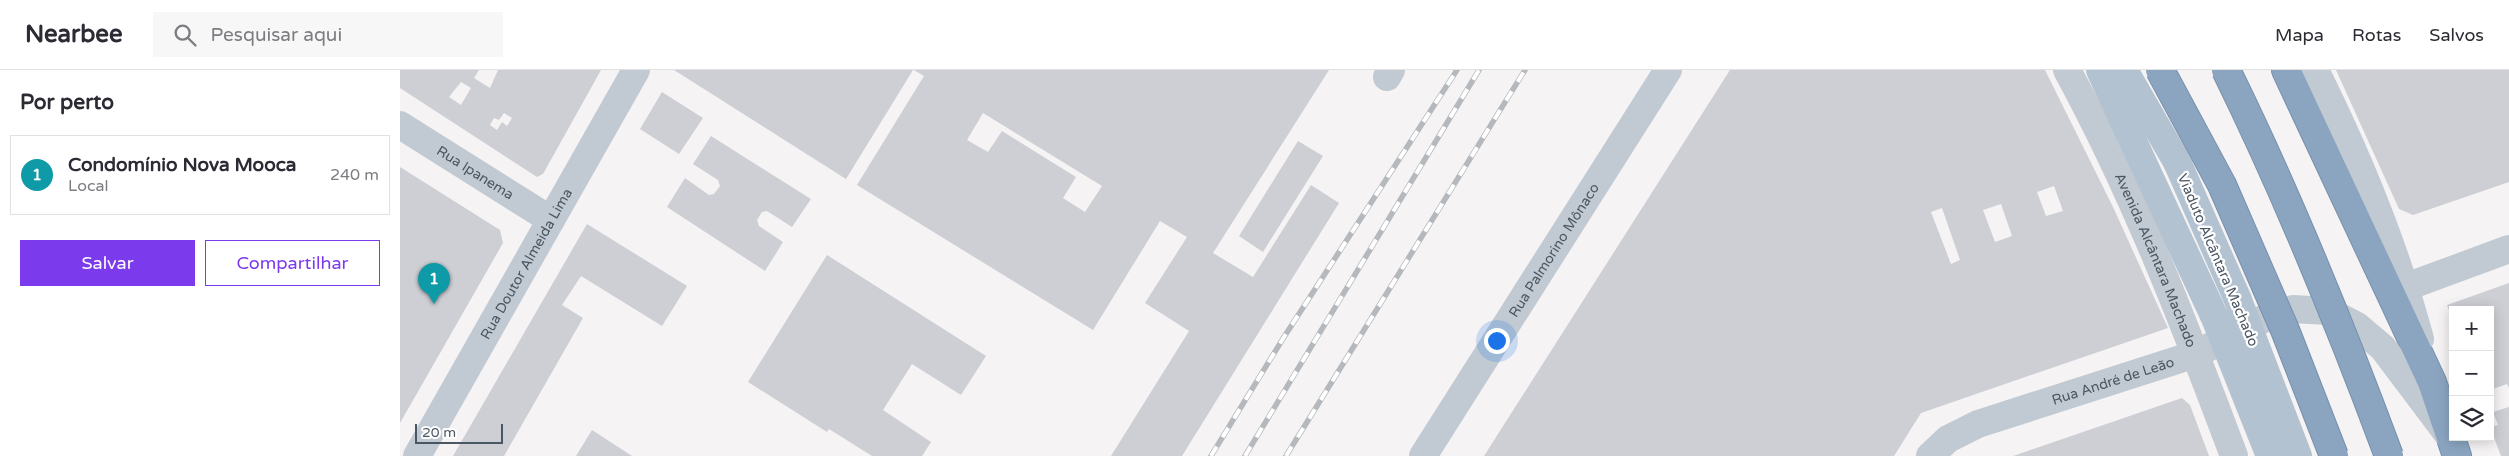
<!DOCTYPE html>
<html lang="pt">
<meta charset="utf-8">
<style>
:root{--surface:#fff;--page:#f7f7f7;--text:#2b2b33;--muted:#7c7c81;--line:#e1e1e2;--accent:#7c3aed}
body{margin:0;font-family:"Varela Round",sans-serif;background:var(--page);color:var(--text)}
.controls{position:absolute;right:15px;bottom:15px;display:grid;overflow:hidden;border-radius:0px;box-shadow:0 2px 12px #0003}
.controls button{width:45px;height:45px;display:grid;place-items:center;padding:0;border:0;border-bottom:1px solid var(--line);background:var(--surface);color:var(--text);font:25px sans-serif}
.scale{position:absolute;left:15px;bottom:12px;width:88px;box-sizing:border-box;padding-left:5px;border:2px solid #4a5661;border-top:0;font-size:14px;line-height:18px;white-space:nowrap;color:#4a5661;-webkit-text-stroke:4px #fff;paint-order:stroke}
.you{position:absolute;left:1096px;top:270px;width:18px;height:18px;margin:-12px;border:4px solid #fff;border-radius:50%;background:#1a73e8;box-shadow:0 0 0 8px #1a73e833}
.badge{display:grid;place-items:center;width:32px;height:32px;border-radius:50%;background:var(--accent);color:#fff;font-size:16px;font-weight:700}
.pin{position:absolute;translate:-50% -41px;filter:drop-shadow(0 1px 2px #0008)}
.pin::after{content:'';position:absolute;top:26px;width:18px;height:15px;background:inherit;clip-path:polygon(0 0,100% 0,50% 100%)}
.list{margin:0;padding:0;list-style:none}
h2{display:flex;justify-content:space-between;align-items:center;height:65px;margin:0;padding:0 20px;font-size:21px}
h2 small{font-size:16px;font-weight:400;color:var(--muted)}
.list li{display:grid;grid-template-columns:32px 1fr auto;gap:15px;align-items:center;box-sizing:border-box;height:80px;margin:0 10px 10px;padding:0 10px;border:1px solid var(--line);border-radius:0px}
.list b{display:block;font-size:19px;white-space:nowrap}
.list p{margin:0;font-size:16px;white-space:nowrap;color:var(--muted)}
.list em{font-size:16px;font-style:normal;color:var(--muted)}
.actions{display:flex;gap:10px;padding:15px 20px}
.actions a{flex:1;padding:11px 0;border:1px solid var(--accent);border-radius:0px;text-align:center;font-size:18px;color:var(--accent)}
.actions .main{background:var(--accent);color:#fff}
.icon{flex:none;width:28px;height:28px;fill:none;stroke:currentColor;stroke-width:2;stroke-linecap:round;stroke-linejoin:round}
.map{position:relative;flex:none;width:2109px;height:386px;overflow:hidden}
header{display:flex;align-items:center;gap:30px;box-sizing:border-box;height:70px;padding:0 25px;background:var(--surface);border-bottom:1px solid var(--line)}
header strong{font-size:24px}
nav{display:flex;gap:28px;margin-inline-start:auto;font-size:18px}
.search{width:350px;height:45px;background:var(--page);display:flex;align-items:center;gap:12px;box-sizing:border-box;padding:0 18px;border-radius:0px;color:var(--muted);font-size:19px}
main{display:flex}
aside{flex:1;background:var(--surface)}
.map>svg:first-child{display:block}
</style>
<header>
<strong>Nearbee</strong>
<div class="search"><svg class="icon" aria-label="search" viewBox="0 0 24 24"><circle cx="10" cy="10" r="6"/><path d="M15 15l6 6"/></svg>Pesquisar aqui</div>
<nav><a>Mapa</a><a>Rotas</a><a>Salvos</a></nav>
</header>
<main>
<aside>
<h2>Por perto<small></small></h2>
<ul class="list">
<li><span class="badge" style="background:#0f9aa8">1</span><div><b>Condomínio Nova Mooca</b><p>Local</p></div><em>240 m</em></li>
</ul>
<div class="actions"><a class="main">Salvar</a><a>Compartilhar</a></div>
</aside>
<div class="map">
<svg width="2109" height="386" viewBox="0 0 2109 386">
<rect width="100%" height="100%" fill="#f5f3f3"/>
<!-- building -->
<path fill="#cdcfd5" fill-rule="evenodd" d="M0,0h79l-5,8 16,10 8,-18h103l-58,104 -6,3 -137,-89zM61,12l10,6 -10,17 -12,-8zM104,43l8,5 -5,8 -5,-4 -5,8 -7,-5 4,-7 5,2z
M274,0h239l-67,109z
M514,0h415l-116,183 40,24 58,-92 28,18 -157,253h-71l78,-125 -44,-28 42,-66 -27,-16 -67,109 -236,-145 67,-109zM583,43l119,73 -17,26 -22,-14 13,-21 -74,-46 -14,21 -21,-12z
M1330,0h315l68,137 55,121 -247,85 -27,43h-410zM1654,116l9,25 -17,5 -9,-24zM1601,134l11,32 -17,6 -12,-32zM1542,138l18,52 -9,4 -20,-52z
M1936,0h173v112l-96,33 -14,-6z
M262,22l41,26 -24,36 -39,-25z
M311,66l100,63 -19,28 -25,-16 -5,1 -5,8 2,6 24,16 -18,29 -98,-64 18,-29 24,17 5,-1 6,-8 -2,-6 -25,-16z
M898,71l25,15 -60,96 -24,-16z
M0,97l100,63 3,13 -103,180z
M187,154l100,62 -25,40 -81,-50 -19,29 21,13 -79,138h-51z
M427,185l159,101 -25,39 -49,-31 -29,46 48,32 -9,14h-50l-43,-27 -2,3 -79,-50z
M2109,213v105l-2,-4 -17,6v-80h-37l-2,6 -4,-11z
M1782,328l8,7 19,51h-196z
M2109,337v49h-8l-11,-29 8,-2 -5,-13z
M192,360l40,26h-56z"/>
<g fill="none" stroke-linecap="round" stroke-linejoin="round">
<!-- highway casing -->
<g stroke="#7690ad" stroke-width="30">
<path id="highway" d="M1886,0l146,312 25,74"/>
</g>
<!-- minor -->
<g stroke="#c1cad2" stroke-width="28">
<path id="s1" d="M1667,0c67,123 118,255 167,386"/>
<path d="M1915,0c43,86 80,176 105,269"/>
<path d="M987,7l4,-7"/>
<path id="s2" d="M0,55l151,95"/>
<path d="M2006,217l103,-38"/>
<path id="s3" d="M17,386l219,-386"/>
<path id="s4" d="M1023,386l245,-386"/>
<path id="s5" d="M1530,386l18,-17 30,-15 218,-70 71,-37 26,-8 35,2 29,15 26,22 64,85"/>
</g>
<!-- major -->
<path stroke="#b3c2d1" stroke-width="28" d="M1724,0l53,92"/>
<!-- highway -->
<use href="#highway" stroke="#8ba5c1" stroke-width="28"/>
<!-- rail casing -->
<g stroke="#b5b8bd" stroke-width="5.5">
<path id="rail" d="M811,386l73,-119 173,-267
M845,386l234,-386
M886,386l239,-386"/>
</g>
<!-- rail -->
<use href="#rail" stroke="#fff" stroke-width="4" stroke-dasharray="11" stroke-linecap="butt"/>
<!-- highway-bridge casing -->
<g stroke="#7690ad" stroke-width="30" stroke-linecap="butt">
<path id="highway-bridge" d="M1760,0l62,115 63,145 49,126
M1826,0c62,126 114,254 163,386"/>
</g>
<!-- major-bridge -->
<path stroke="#b3c2d1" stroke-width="28" d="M1700,0l115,248 55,138
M1777,92l61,138 60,156"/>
<!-- highway-bridge -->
<use href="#highway-bridge" stroke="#8ba5c1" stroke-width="28"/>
</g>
<g text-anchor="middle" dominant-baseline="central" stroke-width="4.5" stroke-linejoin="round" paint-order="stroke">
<!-- street labels -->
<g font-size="14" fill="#4a5661" stroke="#fff">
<text stroke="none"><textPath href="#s2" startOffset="89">Rua Ipanema</textPath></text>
<text stroke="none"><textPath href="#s4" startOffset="244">Rua Palmorino Mônaco</textPath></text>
<text transform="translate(1818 190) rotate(67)">Viaduto Alcântara Machado</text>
<text stroke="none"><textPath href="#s1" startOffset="210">Avenida Alcântara Machado</textPath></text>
<text stroke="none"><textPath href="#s3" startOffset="221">Rua Doutor Almeida Lima</textPath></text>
<text stroke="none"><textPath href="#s5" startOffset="200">Rua André de Leão</textPath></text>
</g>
</g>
</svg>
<div class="controls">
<button>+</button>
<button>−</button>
<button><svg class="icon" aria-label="layers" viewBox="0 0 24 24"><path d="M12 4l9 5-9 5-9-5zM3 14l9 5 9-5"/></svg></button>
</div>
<div class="scale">20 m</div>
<div class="you"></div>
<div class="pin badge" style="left:34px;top:234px;background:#0f9aa8">1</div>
</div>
</main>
